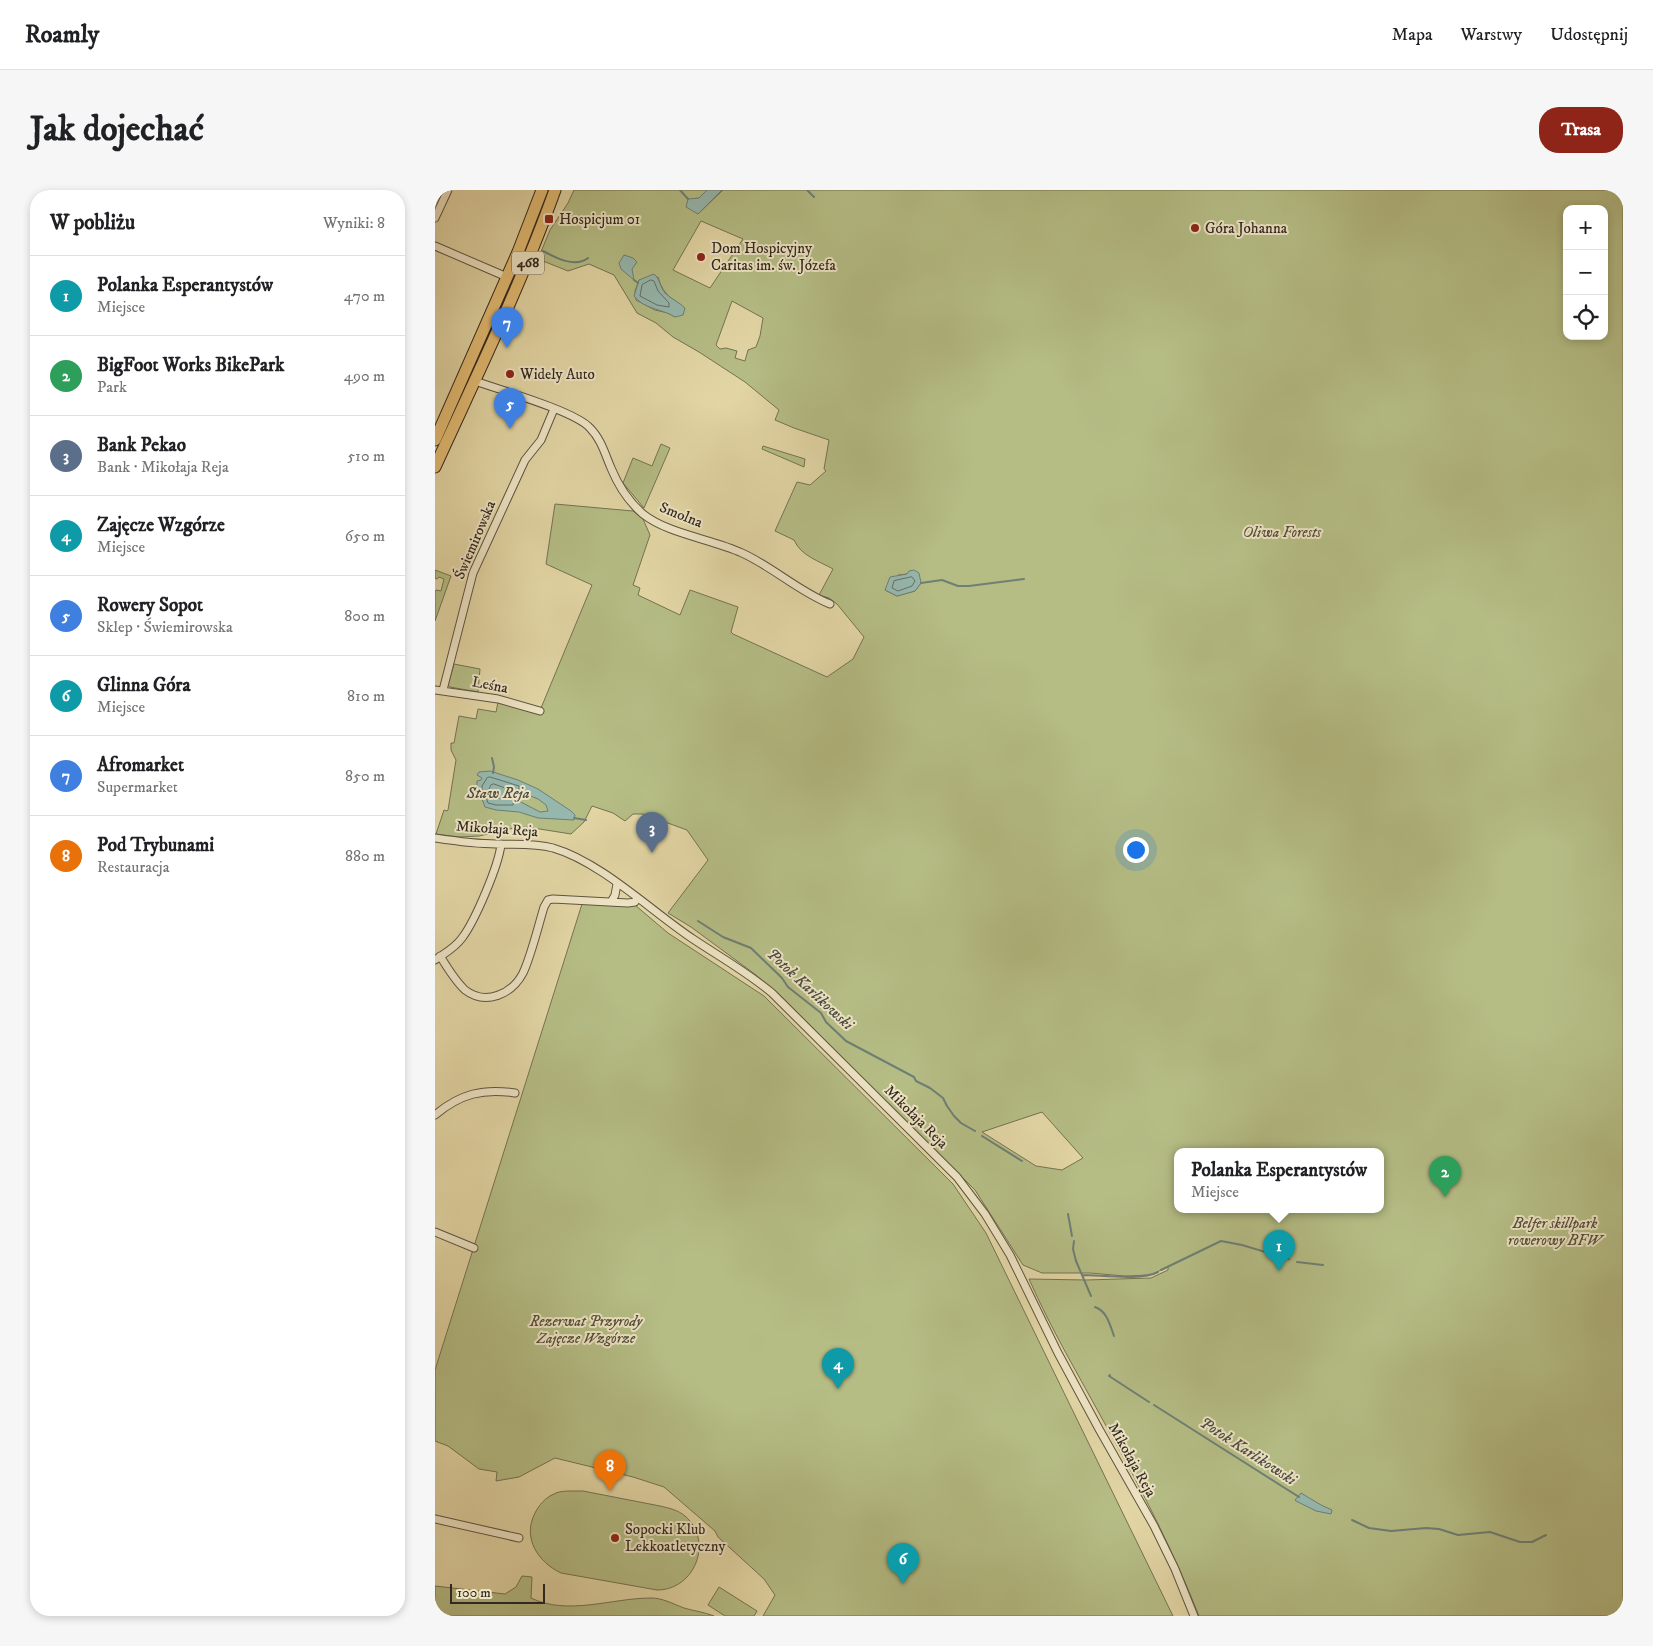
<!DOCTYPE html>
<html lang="pl">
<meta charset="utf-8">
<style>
:root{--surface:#fff;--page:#f6f6f6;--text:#202124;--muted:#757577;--line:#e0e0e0;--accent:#8f2418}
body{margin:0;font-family:"IM FELL DW Pica",serif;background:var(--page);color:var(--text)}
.controls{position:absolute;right:15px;top:15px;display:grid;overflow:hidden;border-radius:10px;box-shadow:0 2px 8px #0003}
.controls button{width:45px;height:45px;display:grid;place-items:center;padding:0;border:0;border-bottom:1px solid var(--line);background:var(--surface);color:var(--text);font:25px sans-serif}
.scale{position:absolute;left:15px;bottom:12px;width:95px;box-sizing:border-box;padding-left:5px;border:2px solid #332921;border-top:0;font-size:14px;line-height:18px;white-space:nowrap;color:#332921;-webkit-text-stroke:4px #ede4c4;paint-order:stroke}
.you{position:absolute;left:700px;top:659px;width:18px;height:18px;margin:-12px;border:4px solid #fff;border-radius:50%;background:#1a73e8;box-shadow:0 0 0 8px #1a73e833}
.badge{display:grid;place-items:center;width:32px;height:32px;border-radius:50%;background:var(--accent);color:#fff;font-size:16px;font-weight:700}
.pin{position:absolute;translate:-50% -41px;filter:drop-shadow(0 1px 2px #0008)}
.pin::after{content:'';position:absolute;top:26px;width:18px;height:15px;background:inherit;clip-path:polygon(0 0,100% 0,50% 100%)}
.popup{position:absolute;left:739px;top:958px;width:210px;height:65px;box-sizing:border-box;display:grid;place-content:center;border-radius:10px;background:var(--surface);filter:drop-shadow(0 1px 4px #0005);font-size:16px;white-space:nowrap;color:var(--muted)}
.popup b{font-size:19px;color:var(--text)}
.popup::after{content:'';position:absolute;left:50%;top:100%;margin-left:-10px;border:10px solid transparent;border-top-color:var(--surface)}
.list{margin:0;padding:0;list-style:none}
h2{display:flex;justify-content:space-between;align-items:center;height:65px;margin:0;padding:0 20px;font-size:21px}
h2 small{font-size:16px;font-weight:400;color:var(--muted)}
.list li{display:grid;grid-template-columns:32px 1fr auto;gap:15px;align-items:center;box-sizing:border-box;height:80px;padding:0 20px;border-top:1px solid var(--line)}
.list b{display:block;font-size:19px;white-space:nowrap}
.list p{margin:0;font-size:16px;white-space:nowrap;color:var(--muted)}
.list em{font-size:16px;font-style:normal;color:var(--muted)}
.icon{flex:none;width:28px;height:28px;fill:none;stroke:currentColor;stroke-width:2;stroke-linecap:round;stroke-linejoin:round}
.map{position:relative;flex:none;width:1188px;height:1426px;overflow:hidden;border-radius:20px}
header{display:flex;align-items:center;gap:30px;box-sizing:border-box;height:70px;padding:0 25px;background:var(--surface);border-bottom:1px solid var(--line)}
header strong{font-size:24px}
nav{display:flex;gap:28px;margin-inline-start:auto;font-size:18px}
.intro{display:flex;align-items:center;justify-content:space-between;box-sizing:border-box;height:120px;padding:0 30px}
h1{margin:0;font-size:35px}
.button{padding:12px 22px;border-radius:20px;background:var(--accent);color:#fff;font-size:18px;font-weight:700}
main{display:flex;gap:30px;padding:0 30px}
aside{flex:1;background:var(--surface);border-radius:20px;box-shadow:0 2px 8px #0003}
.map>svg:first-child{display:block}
</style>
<header>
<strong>Roamly</strong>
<nav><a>Mapa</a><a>Warstwy</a><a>Udostępnij</a></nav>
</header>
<div class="intro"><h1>Jak dojechać</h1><a class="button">Trasa</a></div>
<main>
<aside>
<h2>W pobliżu<small>Wyniki: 8</small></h2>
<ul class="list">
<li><span class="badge" style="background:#0f9aa8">1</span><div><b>Polanka Esperantystów</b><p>Miejsce</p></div><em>470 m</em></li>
<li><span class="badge" style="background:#2e9e5b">2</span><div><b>BigFoot Works BikePark</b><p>Park</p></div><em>490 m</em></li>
<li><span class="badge" style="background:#5c6f8a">3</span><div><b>Bank Pekao</b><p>Bank · Mikołaja Reja</p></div><em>510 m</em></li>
<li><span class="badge" style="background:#0f9aa8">4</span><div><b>Zajęcze Wzgórze</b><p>Miejsce</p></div><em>650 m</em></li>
<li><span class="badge" style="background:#3f7fe0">5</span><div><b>Rowery Sopot</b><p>Sklep · Świemirowska</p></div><em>800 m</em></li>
<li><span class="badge" style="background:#0f9aa8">6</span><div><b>Glinna Góra</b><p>Miejsce</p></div><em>810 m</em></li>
<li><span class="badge" style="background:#3f7fe0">7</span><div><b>Afromarket</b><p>Supermarket</p></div><em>850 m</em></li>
<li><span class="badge" style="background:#e8710a">8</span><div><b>Pod Trybunami</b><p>Restauracja</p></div><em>880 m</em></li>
</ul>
</aside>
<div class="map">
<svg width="1188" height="1426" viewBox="0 0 1188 1426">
<rect width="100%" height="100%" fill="#e3d6a5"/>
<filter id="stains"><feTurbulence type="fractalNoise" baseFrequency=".004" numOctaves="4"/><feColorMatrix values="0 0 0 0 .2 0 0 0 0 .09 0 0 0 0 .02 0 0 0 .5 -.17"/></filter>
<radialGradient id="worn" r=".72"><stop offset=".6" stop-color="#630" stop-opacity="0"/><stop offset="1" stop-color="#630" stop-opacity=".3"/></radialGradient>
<!-- green -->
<path fill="#b5bd85" stroke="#747353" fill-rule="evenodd" d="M139,0h133l-8,8 -7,2 6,14 25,-24h900v1426h-424c-26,-66 -59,-130 -94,-192 -26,-48 -54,-95 -76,-145l57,1 65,-2 17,-8v-3l-18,8 -25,1 -35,-3h-48l-19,-8 -48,-75 -193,-193 -26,-22 -65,-48 -23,-14 40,-53 -21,-30 -44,-16h-10l-8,7 -12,-8 -21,-7 -8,16 -13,12 -44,-7 -13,1 -35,8 -20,1 -23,-3 8,-24 3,1 1,-1 8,-50 -5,-10v-7h3l5,-27 17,3 2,-10 18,3 2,-10 43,6 51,-123 -46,-21 9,-60 78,7 10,8 7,16 -17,50 7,3 -2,7 42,20 10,-25 48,17 -7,25 2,2 94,43 26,-18 11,-22 -27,-33 -8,-6 -10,-3 14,-26c-14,-8 -32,-13 -39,-29l-19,-9 22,-49 13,3 16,-14 -2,-2 5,-29 -35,-12 -19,-8 4,-10 -34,-28 -46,-30 -26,-15 -17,-14 -19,-10 -23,-38 -25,-11 -21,7 -30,-12 12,-29 18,-27zM1132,19h37v127h-37zM266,31l42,18 -33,49 -37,-18zM223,87c4,14 10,20 22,27l-5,13 -7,-4 -13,-3 -19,-10 -1,-9 4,-11zM297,111l31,17 -3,18 -4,11 -8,3 -3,11 -10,-3 2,-7 -11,-3 -6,1 -4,-4zM472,384l14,9 -6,8 -18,5 -12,-6 13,-15zM607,922l41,46 -21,12 -26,-4 -54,-34zM743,962h202v58h-202z
M226,254l9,4 -26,60 -21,-25 10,-25 19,8z
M328,256l42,13 -1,8 -42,-18z
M0,380l16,6 -16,45v-29l1,-2 5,1 3,-12 -5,-2 -2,2 -2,-1z
M19,474l26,5 -2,23 -28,-5 -2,-2z
M147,714l53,1 33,28 96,63 189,188 33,49 187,383h-410l12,-21 -11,-16 -46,-42 -3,-6 -51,-44 -31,-10 -78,-19 -36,19 -23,4 1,-9 -18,-3 -31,-23 -13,-5v-71z
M138,1301h10l77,15c9,2 18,4 25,10 29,25 10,74 -28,74l-96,-17c-23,-11 -39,-35 -26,-60 4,-8 11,-16 19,-19 5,-3 13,-3 19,-3z
M87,1386l10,1 -1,21c37,18 81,0 120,0 12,0 22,6 33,10 10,3 20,4 30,8h-279v-30l70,8 11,-7z
M284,1397l38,24 -3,5h-29l-17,-11z"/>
<!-- water -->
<path fill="#96b8ae" stroke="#6e7f76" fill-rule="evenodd" d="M272,0h15l-24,24 -12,-7 2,-8 11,-1z
M189,65l9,3 4,4 -5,7 2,11 -13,-11 -2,-6z
M219,84c6,5 6,13 11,19 6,6 14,9 20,15l-2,7 -8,2c-12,-8 -32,-8 -41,-21l5,-16z
M479,380l5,3 2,10 -6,8 -18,5 -12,-6 5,-13 17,-3 2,-3z
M55,581l28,9 20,9 33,22 4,4 -1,5 -36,-2 -19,-6 -23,-2 -11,-3 -3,-8 -5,-5v-13l4,-1 1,-2 -5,-3 2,-3zM88,603l15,6 8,6 2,6 -8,1 -21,-11v-6z
M866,1303l20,12 11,5 -1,4 -15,-3 -20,-10 -1,-1z"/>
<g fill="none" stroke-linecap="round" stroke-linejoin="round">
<!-- shore -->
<path stroke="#647068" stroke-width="1" d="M216,90l3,1 4,10 11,12v4l-12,-2 -17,-9 2,-11z
M477,387l3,4 -3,5 -14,5 -6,-3 2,-7z
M55,587l29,9v3l-5,5 -1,11h-17l-8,-2 -2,-6 -4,-5v-6l5,-8z
M59,594l14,5 -1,9h-13l-5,-9 2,-4z"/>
<!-- stream -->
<path stroke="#6e7f76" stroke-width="2" d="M245,0l8,9
M372,0l7,7
M108,61c13,7 32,17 45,7
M199,90l4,3
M486,393l21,-3 16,6h11l55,-7
M57,568l2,9 -1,6
M139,628l12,2
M263,731l25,16 28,11 31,30 6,9 33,26 5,9 20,19 68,36 2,4 14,7 13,10 4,8 7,10 7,7 14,8
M547,946l40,25
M633,1024l4,22
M639,1051l-1,8 3,12 15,35
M862,1072l26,3
M726,1080l60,-29 21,4 47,14
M647,1085c20,0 59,6 76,-3
M660,1117c12,4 15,18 19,29
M675,1185l-1,1 40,26
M719,1215l145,92
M917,1330l17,8 22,3 35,-3 13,1 19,6 32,-3 30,10h12l14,-7"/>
<!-- street casing -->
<g stroke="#5f5442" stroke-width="9">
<path id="street" d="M0,28l13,-28
M0,56l72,31
M40,191c25,9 100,30 115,47 11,11 15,26 21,40 7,17 18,34 32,46 25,20 69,25 99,39 31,14 56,38 88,51
M0,500l63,9 42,12
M8,500l30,-117 52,-113 16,-20 13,-31
M0,648c20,3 40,6 61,6 19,1 38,-1 57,4 48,14 98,63 140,91 27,18 54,33 79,54l185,184 28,37 25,41 48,98 41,76 55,97 21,43 19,47
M176,712l4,-7 2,-11
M5,766c7,11 15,25 25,34 21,16 47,4 58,-17 8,-17 15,-46 21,-66l4,-7 5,-1 75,4 7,-1 2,-4
M0,770c10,-7 20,-12 27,-22 13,-17 37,-73 39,-94
M0,925c25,-21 48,-27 80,-22
M0,1042l39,16
M0,1329l84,19"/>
</g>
<!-- primary casing -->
<g stroke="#332921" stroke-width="13">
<path id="primary" d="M0,250l83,-188 24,-62
M0,277c42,-92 86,-182 120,-277"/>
</g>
<!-- street -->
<use href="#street" stroke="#ede4c4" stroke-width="7"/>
<!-- primary -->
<use href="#primary" stroke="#e2bb72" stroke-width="11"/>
</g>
<!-- markers -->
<g fill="#8f2418" stroke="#ede4c4" stroke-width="2">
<rect x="109" y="24" width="10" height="10" rx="2.5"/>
<circle cx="760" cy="38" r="5"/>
<circle cx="266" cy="67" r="5"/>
<circle cx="75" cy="184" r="5"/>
<circle cx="180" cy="1348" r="5"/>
</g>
<g text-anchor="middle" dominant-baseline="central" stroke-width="4" stroke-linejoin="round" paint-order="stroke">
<!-- shield labels -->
<rect fill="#ede4c4" stroke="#6b6152" stroke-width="1" x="77" y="61.5" width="32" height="23" rx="4"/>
<g font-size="14" font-weight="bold" fill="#332921">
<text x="93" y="73">468</text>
</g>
<!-- poi labels -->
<g font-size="15" fill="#332921" stroke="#ede4c4" text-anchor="start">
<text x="124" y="29">Hospicjum 01</text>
<text x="770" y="38">Góra Johanna</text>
<text x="276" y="58">Dom Hospicyjny<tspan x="276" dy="17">Caritas im. św. Józefa</tspan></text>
<text x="85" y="184">Widely Auto</text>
<text x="190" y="1339">Sopocki Klub<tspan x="190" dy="17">Lekkoatletyczny</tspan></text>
</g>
<!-- street labels -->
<g font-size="15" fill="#332921" stroke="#ede4c4">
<text transform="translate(246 325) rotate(22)">Smolna</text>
<text transform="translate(40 350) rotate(-67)">Świemirowska</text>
<text transform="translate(55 495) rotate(11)">Leśna</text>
<text transform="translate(62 639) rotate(4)">Mikołaja Reja</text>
<text transform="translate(481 927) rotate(45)">Mikołaja Reja</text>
<text transform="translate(697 1270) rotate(61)">Mikołaja Reja</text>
</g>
<!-- park labels -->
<g font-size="15" font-style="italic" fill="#544e3a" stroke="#ede4c4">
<text x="847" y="342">Oliwa Forests</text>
<text x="1120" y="1033">Belfer skillpark<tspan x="1120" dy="17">rowerowy BFW</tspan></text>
<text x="151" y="1131">Rezerwat Przyrody<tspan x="151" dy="17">Zajęcze Wzgórze</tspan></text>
</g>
<!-- water labels -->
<g font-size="16" font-style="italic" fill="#4c4d44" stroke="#ede4c4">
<text x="63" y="603">Staw Reja</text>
<text transform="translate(375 799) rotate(43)">Potok Karlikowski</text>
<text transform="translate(813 1261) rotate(33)">Potok Karlikowski</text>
</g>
</g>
<rect width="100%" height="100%" filter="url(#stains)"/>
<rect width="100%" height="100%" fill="url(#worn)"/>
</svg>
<div class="controls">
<button>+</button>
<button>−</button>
<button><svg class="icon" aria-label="locate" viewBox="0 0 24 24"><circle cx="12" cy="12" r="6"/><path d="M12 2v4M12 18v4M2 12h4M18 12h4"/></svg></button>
</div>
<div class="scale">100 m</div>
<div class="you"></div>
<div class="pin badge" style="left:844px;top:1081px;background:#0f9aa8">1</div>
<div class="popup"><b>Polanka Esperantystów</b>Miejsce</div>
<div class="pin badge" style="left:1010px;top:1007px;background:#2e9e5b">2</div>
<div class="pin badge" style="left:217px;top:663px;background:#5c6f8a">3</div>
<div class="pin badge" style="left:403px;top:1199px;background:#0f9aa8">4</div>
<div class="pin badge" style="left:75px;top:239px;background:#3f7fe0">5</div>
<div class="pin badge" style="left:468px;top:1394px;background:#0f9aa8">6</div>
<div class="pin badge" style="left:72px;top:158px;background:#3f7fe0">7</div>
<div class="pin badge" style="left:175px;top:1301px;background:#e8710a">8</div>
</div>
</main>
